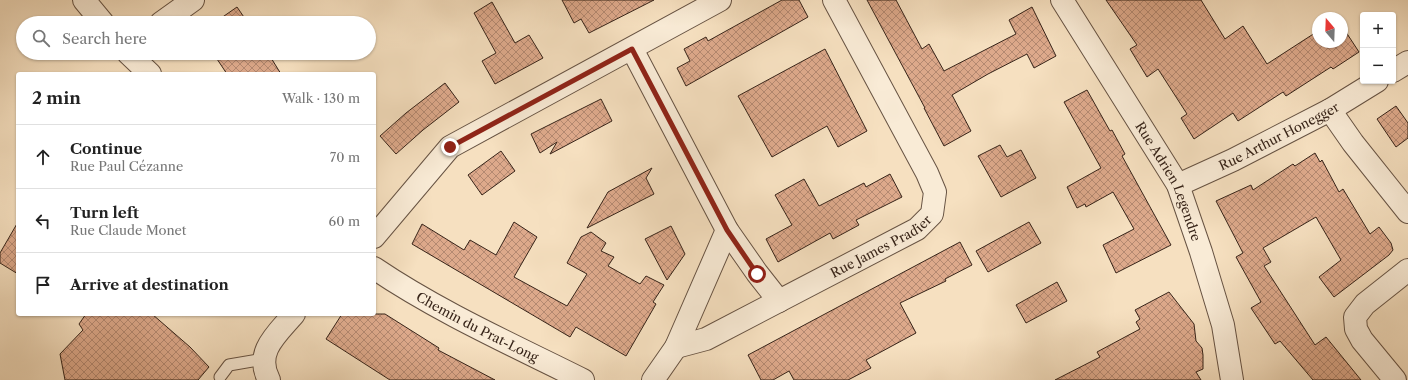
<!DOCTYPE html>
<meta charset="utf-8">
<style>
:root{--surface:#fff;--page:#f2f2f2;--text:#222;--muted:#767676;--line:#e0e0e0}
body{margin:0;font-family:"Libre Caslon Text",serif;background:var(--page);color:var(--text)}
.controls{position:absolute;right:12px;top:12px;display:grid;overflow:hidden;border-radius:4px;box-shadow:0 1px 3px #0004}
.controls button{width:36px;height:36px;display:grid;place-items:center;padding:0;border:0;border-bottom:1px solid var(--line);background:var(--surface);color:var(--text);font:20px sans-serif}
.compass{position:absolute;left:1312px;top:12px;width:36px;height:36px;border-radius:50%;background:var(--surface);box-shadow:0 1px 3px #0004;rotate:341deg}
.stop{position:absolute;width:12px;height:12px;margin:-9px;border:3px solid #8f2418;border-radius:50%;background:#fff}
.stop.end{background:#8f2418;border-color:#fff;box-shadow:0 1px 4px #0008}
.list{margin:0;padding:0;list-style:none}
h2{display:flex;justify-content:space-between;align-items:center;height:52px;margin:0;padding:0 16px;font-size:17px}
h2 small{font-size:13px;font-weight:400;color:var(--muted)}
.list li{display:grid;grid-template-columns:26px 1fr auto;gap:12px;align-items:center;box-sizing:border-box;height:64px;padding:0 16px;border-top:1px solid var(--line)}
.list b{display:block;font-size:15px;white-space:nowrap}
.list p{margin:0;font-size:13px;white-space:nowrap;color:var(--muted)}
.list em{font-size:13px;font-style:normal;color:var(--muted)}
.icon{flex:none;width:22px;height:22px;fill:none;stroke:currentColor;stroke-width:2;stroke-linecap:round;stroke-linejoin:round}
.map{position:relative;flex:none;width:1408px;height:380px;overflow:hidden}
.search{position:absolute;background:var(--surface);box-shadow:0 1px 3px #0004;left:16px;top:16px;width:360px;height:44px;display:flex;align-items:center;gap:10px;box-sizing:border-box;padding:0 14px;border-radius:22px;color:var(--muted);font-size:15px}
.panel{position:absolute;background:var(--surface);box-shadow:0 1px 3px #0004;left:16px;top:72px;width:360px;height:244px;border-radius:4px}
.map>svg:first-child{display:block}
</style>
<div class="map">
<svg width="1408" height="380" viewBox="0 0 1408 380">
<defs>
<pattern id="building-cross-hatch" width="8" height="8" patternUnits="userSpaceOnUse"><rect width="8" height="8" fill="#dda98b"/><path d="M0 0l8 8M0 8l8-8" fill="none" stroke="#b48971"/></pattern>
</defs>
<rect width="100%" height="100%" fill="#f6e0c0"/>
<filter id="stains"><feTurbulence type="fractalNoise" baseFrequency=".005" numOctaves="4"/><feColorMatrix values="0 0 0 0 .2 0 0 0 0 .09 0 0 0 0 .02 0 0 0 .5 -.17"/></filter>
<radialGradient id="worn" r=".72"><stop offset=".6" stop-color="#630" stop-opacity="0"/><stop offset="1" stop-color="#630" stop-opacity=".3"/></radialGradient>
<!-- building -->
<path fill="url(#building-cross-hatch)" stroke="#372419" d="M562,0h92l-65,33 -8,-14 -7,4z
M782,0h17l9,17 -122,69 -9,-18 13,-7 -6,-12 22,-12 2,4z
M867,0h29l26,49 7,-5 15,27 72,-37 -7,-14 23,-13 24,49 -22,12 -7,-14 -39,20 -36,21 19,36 -27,15 -20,-38h1z
M1106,0h95l24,39 18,-13 24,38 51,-33v11h24v-16l17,26 -26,17 -2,-2 -45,29 -3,-4 -45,29 -5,-8 -39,26 -13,-21 6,-4 -29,-45 -11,8 -17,-28 7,-4z
M492,2l23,41 14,-8 14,23 -48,26 -13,-23 14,-8 -22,-40z
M237,7l11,16h-34z
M825,49l42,82 -29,16 -11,-21 -55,31 -34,-61z
M213,53h55l13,21h-54z
M445,83l14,19 -36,28 -27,24 -16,-18 26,-23z
M1087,90l23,41 2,-1 13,24 -3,2 49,89 -55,28 -13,-28 31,-16 -21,-37 -27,15 -1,-3 -8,4 -10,-21 34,-19 -37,-66z
M601,99l11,22 -62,33 7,-12 -17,11 -9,-19z
M1396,106l12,17v15l-12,9 -19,-28z
M1000,145l7,12 14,-7 15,28 -35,19 -23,-41z
M501,151l14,20 -33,24 -14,-20z
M1315,153l5,9 2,-2 17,32 4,-3 27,45 9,-7 12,16 2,7 -4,5 -55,42 -15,-20 22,-17 -25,-43 -53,31 8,14 -7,4 51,79 11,-8 35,43h-48l-33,-39 -5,3 -24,-36 10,-6 -25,-45 7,-4 -27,-52 35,-16 2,5 40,-26 2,2z
M652,168l-6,10 8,16 -67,34 21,-36z
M890,174l12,23 -46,23 3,5 -26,14 -3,-6 -52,29 -12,-23 26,-14 -17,-30 29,-16 15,27 45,-23 2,4z
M18,222v52l-18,-11v-10z
M514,222l23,15 -23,40 53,29 20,-32 -20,-11 14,-26 10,-5 15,11 -5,8 13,6 -6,9 32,18 6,-8 18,9 -11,17 3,2 -30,52 -50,-29 -6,10 -158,-93 10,-20 42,26 6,-10 26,15z
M1029,222l12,21 -53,29 -12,-21z
M671,226l14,28 -18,26 -22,-41z
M960,242l12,23 -27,14 1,2 -46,22 16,30 -50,27 5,8 -23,12h-54l-5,-9 -16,9h-12l-13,-25z
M1057,282l10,19 -41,22 -10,-18z
M1169,292l25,32 2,17 6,7 1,7v14l-7,3 5,8h-146l45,-23 -3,-5 43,-23 -4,-7 4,-3 -5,-9z
M86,314h66l38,33 19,20 -11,13h-133l-5,-26 23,-24 -4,-6z
M342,314h43l54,34 -1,2 57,30h-105l-64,-41z"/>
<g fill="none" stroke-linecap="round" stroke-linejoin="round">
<!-- lane casing -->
<g stroke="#675343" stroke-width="13">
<path id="lane" d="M220,377l9,-12 35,-6"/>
</g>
<!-- street casing -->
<g stroke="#675343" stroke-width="24">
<g id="street">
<path d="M84,0l19,23"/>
<path id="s1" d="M1062,0l116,185 23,67 22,73 9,55"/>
<path d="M161,23l32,-23"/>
<path d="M632,49l95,181 30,43 22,28"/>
<path d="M128,53l22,21"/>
<path d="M1393,71l15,-9"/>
<path d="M1330,110l23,33 55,69"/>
<path id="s2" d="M1178,185l55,-25 97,-50 47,-29"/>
<path d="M374,237l76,-90 270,-147"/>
<path id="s3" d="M374,268c65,44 139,77 209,112"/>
<path id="s4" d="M676,347l30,-8 211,-110 15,-15 3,-22 -8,-19 -93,-173"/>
<path d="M269,380c-15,-28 8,-46 25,-66"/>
<path d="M653,380l23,-33 51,-117"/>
<path d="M1395,380l-33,-40 -6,-11 -1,-12 10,-13 43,-34"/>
</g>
</g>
<!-- lane -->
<use href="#lane" stroke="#f9ebd6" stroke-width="11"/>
<!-- street -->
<use href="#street" stroke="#f9ebd6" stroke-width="22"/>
</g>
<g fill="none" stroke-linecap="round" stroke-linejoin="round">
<!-- route -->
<path stroke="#8f2418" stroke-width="5" d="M450,147l182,-98 95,181 30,44"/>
</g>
<g text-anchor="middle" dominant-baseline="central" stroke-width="3.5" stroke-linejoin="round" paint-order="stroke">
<!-- street labels -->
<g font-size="13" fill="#372419" stroke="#f9ebd6">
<text stroke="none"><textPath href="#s2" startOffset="112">Rue Arthur Honegger</textPath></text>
<text stroke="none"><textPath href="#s1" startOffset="211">Rue Adrien Legendre</textPath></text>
<text stroke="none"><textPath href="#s4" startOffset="229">Rue James Pradier</textPath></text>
<text stroke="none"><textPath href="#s3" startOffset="119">Chemin du Prat-Long</textPath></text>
</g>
</g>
<rect width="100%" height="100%" filter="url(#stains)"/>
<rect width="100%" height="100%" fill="url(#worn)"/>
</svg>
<div class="controls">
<button>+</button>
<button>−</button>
</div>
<svg class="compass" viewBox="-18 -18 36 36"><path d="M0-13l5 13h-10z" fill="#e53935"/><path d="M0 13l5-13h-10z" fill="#767676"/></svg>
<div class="stop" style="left:757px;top:274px"></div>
<div class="stop end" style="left:450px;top:147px"></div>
<div class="search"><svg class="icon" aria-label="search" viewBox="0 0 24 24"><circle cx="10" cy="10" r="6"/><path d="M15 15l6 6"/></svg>Search here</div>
<section class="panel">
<h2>2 min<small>Walk · 130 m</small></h2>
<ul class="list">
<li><svg class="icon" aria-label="ahead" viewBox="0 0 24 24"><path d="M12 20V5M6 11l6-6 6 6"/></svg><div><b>Continue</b><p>Rue Paul Cézanne</p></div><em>70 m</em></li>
<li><svg class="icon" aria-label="left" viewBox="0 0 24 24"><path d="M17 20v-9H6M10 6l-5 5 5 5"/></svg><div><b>Turn left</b><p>Rue Claude Monet</p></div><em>60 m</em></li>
<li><svg class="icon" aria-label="arrive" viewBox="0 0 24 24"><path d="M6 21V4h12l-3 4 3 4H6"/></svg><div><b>Arrive at destination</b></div></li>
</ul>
</section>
</div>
